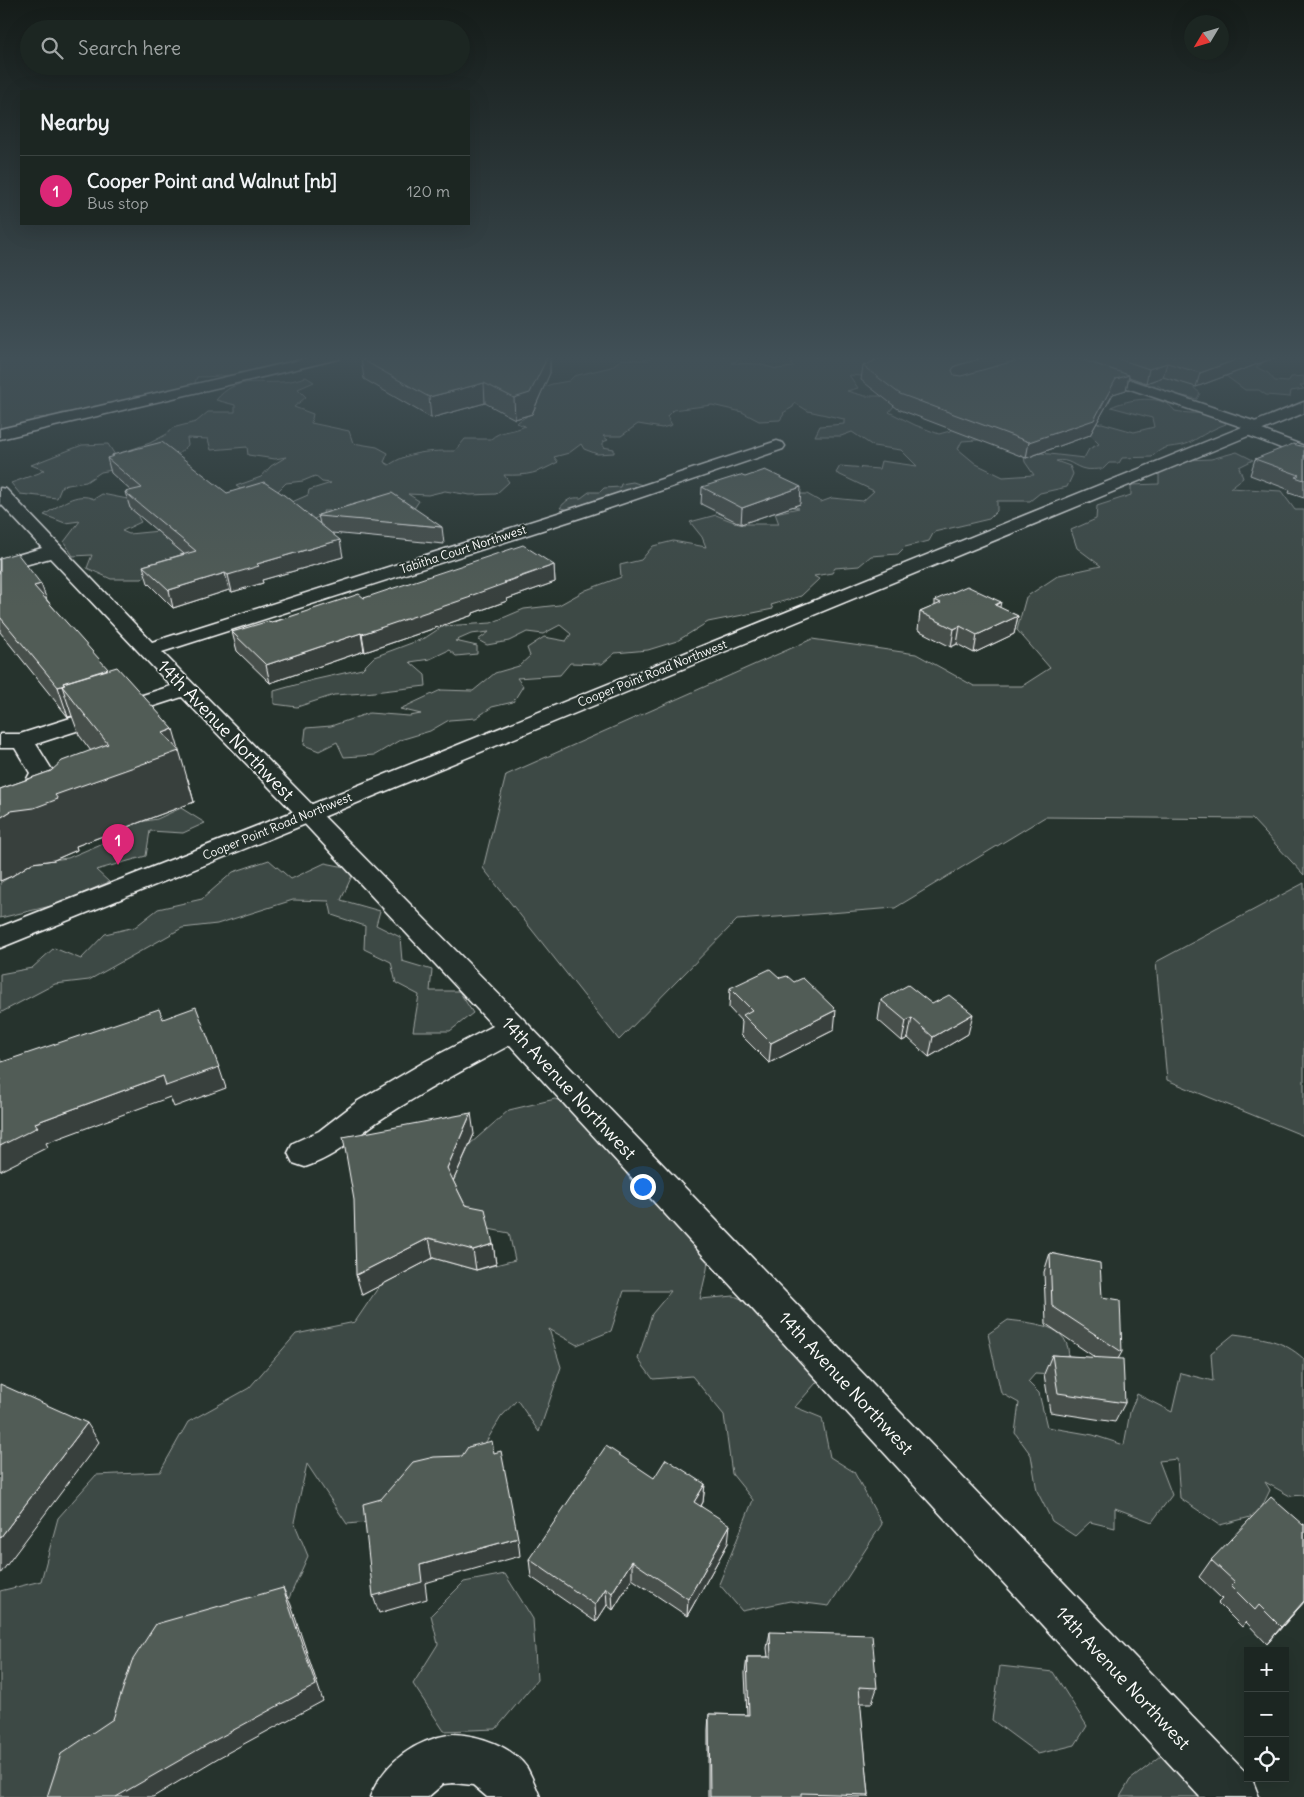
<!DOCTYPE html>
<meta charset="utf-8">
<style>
:root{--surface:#1c2622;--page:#252e2a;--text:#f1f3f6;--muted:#a0a5a5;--line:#3a4340;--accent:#db2777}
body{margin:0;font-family:Delius,sans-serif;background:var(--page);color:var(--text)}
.controls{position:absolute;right:15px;bottom:15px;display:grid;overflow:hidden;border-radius:0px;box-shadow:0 5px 20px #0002}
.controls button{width:45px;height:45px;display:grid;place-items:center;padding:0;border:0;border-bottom:1px solid var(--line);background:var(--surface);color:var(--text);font:25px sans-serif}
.compass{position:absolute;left:1184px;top:15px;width:45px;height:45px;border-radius:50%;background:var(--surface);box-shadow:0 5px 20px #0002;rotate:232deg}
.you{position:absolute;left:642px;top:1186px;width:18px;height:18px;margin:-12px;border:4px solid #fff;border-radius:50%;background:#1a73e8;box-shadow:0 0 0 8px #1a73e833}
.badge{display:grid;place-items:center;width:32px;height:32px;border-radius:50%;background:var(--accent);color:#fff;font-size:16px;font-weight:700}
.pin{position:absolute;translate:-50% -41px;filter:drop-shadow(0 1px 2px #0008)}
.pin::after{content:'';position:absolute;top:26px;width:18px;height:15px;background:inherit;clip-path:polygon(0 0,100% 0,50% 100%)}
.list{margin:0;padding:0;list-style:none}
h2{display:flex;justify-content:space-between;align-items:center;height:65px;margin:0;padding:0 20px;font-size:21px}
h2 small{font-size:16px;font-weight:400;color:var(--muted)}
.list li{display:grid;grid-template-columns:32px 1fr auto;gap:15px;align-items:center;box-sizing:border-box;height:70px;padding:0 20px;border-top:1px solid var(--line)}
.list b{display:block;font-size:19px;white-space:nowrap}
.list p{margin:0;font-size:16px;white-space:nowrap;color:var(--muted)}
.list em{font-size:16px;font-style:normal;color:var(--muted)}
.icon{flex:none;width:28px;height:28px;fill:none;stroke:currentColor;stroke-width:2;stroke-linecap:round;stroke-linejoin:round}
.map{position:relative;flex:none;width:1304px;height:1797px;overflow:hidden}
.search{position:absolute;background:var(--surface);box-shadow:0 5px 20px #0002;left:20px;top:20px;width:450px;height:55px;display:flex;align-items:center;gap:12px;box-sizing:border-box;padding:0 18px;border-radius:28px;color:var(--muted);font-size:19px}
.panel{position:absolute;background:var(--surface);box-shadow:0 5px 20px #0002;left:20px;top:90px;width:450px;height:135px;border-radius:0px}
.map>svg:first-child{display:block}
</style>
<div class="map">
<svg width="1304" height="1797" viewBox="0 0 1304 1797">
<rect width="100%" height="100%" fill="#26332d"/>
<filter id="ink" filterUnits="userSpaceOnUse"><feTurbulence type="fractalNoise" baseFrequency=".02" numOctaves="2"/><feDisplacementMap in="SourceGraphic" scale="10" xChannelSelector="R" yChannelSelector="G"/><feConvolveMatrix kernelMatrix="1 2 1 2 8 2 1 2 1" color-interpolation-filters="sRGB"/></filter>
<g filter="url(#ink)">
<!-- green -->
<path fill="#3e4944" stroke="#9ea4a2" d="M0,356h307l-10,6 -18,2 1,2c-28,6 -54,11 -83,11l-3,8 -44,11h-16l-7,6 -29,9 -35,2 -11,4 -18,1c-5,14 -21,13 -34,15z
M653,356h96l-18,7 27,1 19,5 16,-2 -3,-6 4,-5h19l7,3 4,-3h57l-5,3 9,5 -11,13 -25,-2 9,13 -11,3 18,5h32l14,8 -17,2 -5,6 26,13 24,9 11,-3 2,-7 53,14 -43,3 -4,8 18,15 27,13 31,-2 -9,-13 -2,-11 61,7 5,-9 10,-5 -9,-9 -17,-3 12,-7 17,-2 32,9 20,-5 -2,-9 -41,-11c17,-8 52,-14 64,4 6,1 12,2 17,2 16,1 23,-5 34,11 -14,5 -23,11 -35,18 -16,8 -25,0 -39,15l-30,1 -3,5h-10l-6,6c-6,0 -13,1 -18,0 -11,-2 -16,-11 -29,-8l14,5 3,8 -6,13 -27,6 -10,8h-33v10l-8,8 -55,13 -5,9 -24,6 -7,7 -27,2 -12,10 -24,2 -3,5 -18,3 5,3 -18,17 -30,9 2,4 -65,13 -31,19 -29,9 -33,3 -13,11 -32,-1 -10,12 -43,3 6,8 -10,16 -21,5 -16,11 -27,2 -19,11 -30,9 -25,15 -31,2 -7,-15 -18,9 -15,-6 2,-17 25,-2 38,-13 40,3 12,-2 -21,-5 41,-19 32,1 22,-18 24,-7 11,-10 -3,-8 17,-11 22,4 5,-7 -11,-9 -17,9 -16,-2 -18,9 -22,4 -9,-5 11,-8 -18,2 -16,7 22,5v8l-21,2 -7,-6 -19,9 -20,3 15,13 1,11 -61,7 -31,2 -37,12 -23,-3v-13l39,-11 49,-11 12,-12 51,-19 18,-12 48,-3 33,-14 35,-4 27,-15 35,-13 -1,-12 21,-5 12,-14 20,-5 33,6 -4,-10 -12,-15 26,-7 23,9h40l-4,-11 24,-5 -16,-3 -3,-11h27l14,8 11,-4 31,3 11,-10 -38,-18 4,-7 39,3 2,-8 36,5 -16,-16 -28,-4 -21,-14 -11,4h-26l5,-10 24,-2v-5l-36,-8 -13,-8 -2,4 -10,6 1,1 -4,6 -21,1 -17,-9 -30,-7 -39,5 -6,6 5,9 -10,3 -24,-4 -17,12h-18l5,4 -5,2v5l11,2v4l-17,1 -13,-5 -3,-5 -12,9 -15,4 4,5c-20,11 -30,14 -54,13l5,7 -13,12 -26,1 -25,-4 -17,4 -20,-1 11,7 -6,9 -66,-5 -11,6h-13l1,4 -13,5 -33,-12 30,-13 1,-5 22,-7 -9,-1 -7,-6 -12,5 -17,2 -11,11h-27l-12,-8 25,-9 10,-11 15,-9 -11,2 -27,-4 -1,-8 -36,3 -3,-11 -21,-1 1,7 -15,14 -72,13 -15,10 -24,4 -5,12 -37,-4 -9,-11 28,-10 5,-3 -13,-5 51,-20 26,-1 7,11 35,-12 17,-9 5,-6 24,-6 12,-10h27v-7l-19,-5c20,-24 40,-16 66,-18 8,0 16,-3 24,-5l8,5 -16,7 8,8 -12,10 19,7 -2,9 38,8 4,12 24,4 11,6 -4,9 5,3c21,-14 42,-14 66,-14l10,-12h26c9,-9 23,-7 34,-13l-9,-3c17,-11 21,-11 16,-32l20,-7 17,-3 5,-5 37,-9 11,-8 27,1z
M1255,360l7,4 -6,3 12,6 7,8 13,1 3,-5 13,-1v9h-4l4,4 -13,2 -1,6 -24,-2 -7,-5h-14l-19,-14 -30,4 -2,8 6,5 -3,6 -30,-6 -8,-7 -16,-3 -5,-9z
M1237,452l16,8 -14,7 4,11 -13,10 51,3 14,19h9v365l-52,-56 -207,-2 -150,91 -158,12 -118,120 -136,-172 23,-93 306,-136 104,15 58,32h48l28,-18 -33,-38 9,-33 33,-22 42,-9 -24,-18 -6,-18 25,-11 1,-13 34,-11v-10l28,-1v-13l27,-11 25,-1z
M633,482l9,3 -1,4 -36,12 -22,3v5l-13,1 -10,-2c6,-8 11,-11 21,-10l8,-6h11l4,-4 16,-1 1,-3z
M102,494l51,10 -15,13 3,5 -19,9 7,3 141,-14 -116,49 -12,10h-31l-24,-11 5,-13 -19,1 -9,-14 16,-21 -15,2 -21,-8c16,-10 32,-24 50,-16z
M181,808l24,15 -22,10 -33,-2 -4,25 -50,14 13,12 -54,23 -55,13v-35l33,-21 35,-4 33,-14 21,-19 35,-6z
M269,860l22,19 34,-16 30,6 -14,31 39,11 -4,14 24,12 2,24 30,9 -2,21h29l14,22 -23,18h-37l6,-36 -23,-12 -5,-21 -27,-13 1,-23 -33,-11 -3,-14 -36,-1 -76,24 -35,4 -93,52 -34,4 -55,29v-39l32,-6 22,-20 27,11 24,-25 30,-7 23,-18 44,-10 31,-27z
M1304,883v253l-137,-56 -11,-118z
M555,1099l60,22 11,52 12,18 46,-4 28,32 -5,50 -7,30 34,-3 73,28 15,52 -27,31 27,11 8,39 24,15 28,52 -53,82 -39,-5 -48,10 -23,-27 34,-84 -21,-26 -8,-59 -32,-39 -39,3 -15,-20 14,-45 19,-23h-47l-13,40 -34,14 -28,-16 12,38 -22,65 -22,-32 -16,17 -35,58 -97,47 -22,2 -40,-60 -13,58 14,34 -23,51 -219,190h-66v-206l41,-10 17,-63 38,-43 64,-3 28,-50 61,-34 47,-54 59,-12 25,-37 53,-27 43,12 39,-10 -6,-27 -41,-8 -18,-37 20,-44 39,-34z
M1008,1320c31,4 69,5 59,48l-13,7 -19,-1 -7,8 11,11 8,34 46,8 31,10 6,-33 7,-18 35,18 9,-39 32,8 -2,-28 23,-19c28,4 48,5 70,25v136l-14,1 -25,-14 5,8 -12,25 -38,10 -40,-27 -3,-39 -18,2 13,34 -20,27 -37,-14v20l-25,-6 -15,14 -23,-15 -15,-30 -6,-36 -16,-22 4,-30 -18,-10 -13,-59z
M505,1574l28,45 4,61 -41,49 -52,2 -31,-47 25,-40 -7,-29 33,-33z
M1000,1666l53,6 34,54 -12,19 -37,9 -46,-34z
M1161,1756l39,41h-80l10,-17z"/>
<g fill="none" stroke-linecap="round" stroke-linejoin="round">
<!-- minor casing -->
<g stroke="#fff" stroke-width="3">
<path id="minor" d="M317,356h24l-2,3 -5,1 -334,79v-10z
M1040,356h20l202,68 2,3 -2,3 42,16v11l-62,-24 -2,-3 2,-3 -200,-68z
M777,441l6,2 2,3 -2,3 -194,66 -427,137 366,372 720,751v3l4,1 7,18h-59l-690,-752c-43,23 -86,46 -127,73 -29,19 -43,37 -78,49l-12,-4 -5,-10 5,-10 26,-12 39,-30 68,-40 67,-35 -193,-207 -118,-122 -146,47 18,29 -16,31 -38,14v-17l19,-7 11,-21 -15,-25h-15v-14h20l151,-48 -121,-128 -50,14v-12l42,-12 -42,-45v-15l6,1 146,153 425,-135z
M453,1734c26,1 59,12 74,34 5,9 9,19 13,29h-53l-14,-12 -20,-2 -10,1 -15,13h-58c15,-36 45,-57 83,-63z"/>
</g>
<!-- major casing -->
<g stroke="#fff" stroke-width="3">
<path id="major" d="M1304,402v11l-986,406 -318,129v-21l300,-118z"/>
</g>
<!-- minor -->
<use href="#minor" fill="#26332d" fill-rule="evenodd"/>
<!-- major -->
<use href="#major" fill="#26332d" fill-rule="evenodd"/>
</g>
<!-- wall -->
<path fill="#464f4b" stroke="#fff" d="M375,356h175v17l-18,41 -17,5 -30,-16 -54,15 -67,-39 -3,-20z
M875,356h404l-83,31 -33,-10 -17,6 -17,-6 -3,13 -13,4 -23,41 -64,23 -128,-49 -37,-29 2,-14 17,-8z
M1304,447v51l-15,-5 1,-3 -40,-15 5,-16z
M112,455l208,69 -2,-9 124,12 2,17 -112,-11 11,24 -81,23 1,3 -31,9 -3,-2 -56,18 -25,-25 -5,-17 41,-12 -54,-46 -5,-16 6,-1 -20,-18 -4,-15 5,-1z
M702,487l98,17 -59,20 -40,-20z
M0,558l47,42 141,179 6,23 -118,44 1,4 -23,10 -22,3 -20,13 -12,5v-92l51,-18 40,-20 -12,-16 -7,-19 -4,1 -68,-85z
M554,565l1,17 -48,17v2l-34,12v2l-108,37 -1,-1 -94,32 -33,-32 -5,-19 132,-34z
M935,600l65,8 18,8 -4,18 -40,19 -17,-9 -6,3 -33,-17 2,-18 15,-6z
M730,988l104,42 -65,33 -28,-28 1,-13 -13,-14z
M881,1000l87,34 -39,23 -21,-19 -6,3 -24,-21z
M474,1134l-21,47 12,24 28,39 3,20 -20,6 -43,-12 -71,37z
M1050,1253l52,44 20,55 -4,7 7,44 -10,19 -65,-10 -6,-38 8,-19 44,3 -50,-34 -2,-52z
M654,1478l51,6 -2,18 -2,4 27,37 -41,73 -55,-37 -19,31 -6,-5 -11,17 -65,-45 -2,-18z
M1304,1524v78l-37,42 -21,-22 -4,5 -24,-24 4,-4 -23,-22 12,-17z
M770,1632l107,56 -5,15h-12l9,92 -1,2h-160v-67l1,-16 38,1 -2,-42 2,-16h21l-1,-9z"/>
<!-- shaded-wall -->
<path fill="#39403d" stroke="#fff" d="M548,356h2v17l-18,41 -17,5 -1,-21z
M989,356h45l-82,24v-10l3,-4z
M1246,356h33l-83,31 4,-14z
M1167,363l-4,14 -17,6 3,-14z
M1129,375l-3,15 -13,4 -23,41 -64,23 3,-16 87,-63z
M484,383l1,20 -54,15 -2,-21z
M801,487l-1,17 -59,20 1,-16z
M340,540l3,17 -81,23 1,3 -31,9 -4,-17 29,-11z
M554,565l1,17 -48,17v2l-34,12v2l-108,37 -3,-18z
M225,573l4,17 -56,18 -4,-18z
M41,584l10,27 -17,-25z
M1001,602l-4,18 -2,-15z
M1018,616l-4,18 -40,19 3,-18z
M960,626l-3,18 -6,3 3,-18z
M361,633l3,18 -94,32 -4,-18z
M62,686l10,30 -4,1 -10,-30z
M173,729l21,73 -118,44 1,4 -23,10 -22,3 -20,13 -12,5v-63l11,-7 44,-16 108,-62z
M836,1010l-2,20 -65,33 2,-20z
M973,1014l-5,20 -39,23 4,-20z
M912,1018l-4,20 -6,3 4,-20z
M219,1067l7,21 -52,19 -4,-10 -124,46 2,4 -48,24v-25l35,-23 128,-47z
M471,1113l3,21 -24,54 -3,-20z
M429,1238l4,20 -71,37 -6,-20z
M493,1244l3,20 -20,6 -3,-20z
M87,1423l12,19 -99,132v-36z
M705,1484l-2,18 -10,18 1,-18z
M730,1525l-2,18 -41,73 1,-17z
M518,1538l2,18 -95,27 2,16 -48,14 -6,-17 47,-31z
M632,1561v18l-19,31 -1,-17z
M283,1588l8,17 32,96 -105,57 -65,39h-37z
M606,1588l1,17 -11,17 -1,-17z
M1304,1601v1l-37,42 14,-17z"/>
<!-- building -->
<path fill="#515c57" stroke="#fff" d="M375,356h173l-18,37 -16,5 -30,-15 -55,14 -68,-38z
M885,356h104l-34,10 -3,4 2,5 7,1 71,-20h39l58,19 -13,4 -22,41 -65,22 -129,-48 -37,-28z
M1110,356h136l-46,17 -33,-10 -18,6z
M162,442l65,51 37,-11 20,13 56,45 -83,24 2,2 -31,9 -3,-2 -56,17 -26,-24 53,-15 -71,-59 17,-4 -35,-30 7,-2 -2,-1z
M1293,444l11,3v33l-9,-3 4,-2 -44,-16z
M765,470l36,17 -59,21 -40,-21 38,-12 5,2z
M392,493l50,34 -124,-11v-1z
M523,545l31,20 -50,17 2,1 -36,13 1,1 -109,37 -1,-1 -95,32 -34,-33 37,-11 2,2 88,-29 5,4z
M17,553l24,31 -7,2 74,83 -45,14 1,2 -6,2 -58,-70v-59z
M967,586l34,16 -6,3 23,11 -41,19 -17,-9 -6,3 -34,-17 21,-9 -6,-3z
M117,667l56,62 -10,4 16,18 -124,44 3,4 -24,9 -23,3 -11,7v-29l51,-18 11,-10 46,-17 -46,-58 3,-1 -2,-2z
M770,969l10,9 7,-2 7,6 9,-4 33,32 -65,33 -28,-28 9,-5 -22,-22z
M908,985l24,19 17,-9 24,19 -40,23 -21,-19 -6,3 -25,-21z
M196,1007l23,60 -53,19 -3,-10 -128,47 3,4 -38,19v-87l2,3 157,-53 4,10z
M471,1113l-24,55 18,37 20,4 8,35 -20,6 -44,-12 -73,37 -2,-75 -11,-63z
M1050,1253l50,10 2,34 18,3 2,52 -70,-46z
M1052,1355l71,4 2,44 -67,-10z
M0,1384l87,39 -87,115z
M492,1441l2,12 7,-2 17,87 -98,27 2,17 -49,14 -10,-92 18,-5 32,-37 21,-5 28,-1 6,-9z
M606,1446l48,32 12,-19 39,25 -11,18 36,23 -42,74 -56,-38 -20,32 -6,-5 -11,17 -66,-46z
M1271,1497l32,28 1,-1v77l-23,26 -22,-22 -4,5 -24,-24 4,-4 -24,-22z
M283,1588l33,97 -108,59 -92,53h-69l14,-43 52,-35 19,-58 24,-37z
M770,1632l102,3 5,53 -18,-1 10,108 -68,-2v4h-91l-1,-83 40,1 -2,-58h24z"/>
</g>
<!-- sky -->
<linearGradient id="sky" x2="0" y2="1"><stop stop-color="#151c19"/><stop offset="0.59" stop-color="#415057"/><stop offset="1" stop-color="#415057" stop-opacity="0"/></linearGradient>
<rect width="1304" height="607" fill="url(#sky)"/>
<g text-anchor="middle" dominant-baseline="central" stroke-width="4" stroke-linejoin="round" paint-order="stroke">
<!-- far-street labels -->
<g font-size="12" fill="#fff" stroke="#26332d">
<text transform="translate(463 549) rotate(-18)">Tabitha Court Northwest</text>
<text transform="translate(652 673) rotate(-22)">Cooper Point Road Northwest</text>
<text transform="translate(277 826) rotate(-22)">Cooper Point Road Northwest</text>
</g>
<!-- near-street labels -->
<g font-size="18" fill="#fff" stroke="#26332d">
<text transform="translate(226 730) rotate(46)">14th Avenue Northwest</text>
<text transform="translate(569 1088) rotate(47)">14th Avenue Northwest</text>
<text transform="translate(846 1383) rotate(47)">14th Avenue Northwest</text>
<text transform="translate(1123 1678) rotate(47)">14th Avenue Northwest</text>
</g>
</g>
</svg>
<div class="controls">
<button>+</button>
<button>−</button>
<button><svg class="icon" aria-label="locate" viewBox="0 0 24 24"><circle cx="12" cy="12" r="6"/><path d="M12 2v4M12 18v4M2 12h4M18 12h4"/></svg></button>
</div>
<svg class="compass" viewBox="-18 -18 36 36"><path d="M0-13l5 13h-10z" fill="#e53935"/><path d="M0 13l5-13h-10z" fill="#a0a5a5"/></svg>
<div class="you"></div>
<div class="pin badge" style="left:118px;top:865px">1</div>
<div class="search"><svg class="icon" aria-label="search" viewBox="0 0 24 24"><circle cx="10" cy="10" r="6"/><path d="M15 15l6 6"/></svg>Search here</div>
<section class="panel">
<h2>Nearby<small></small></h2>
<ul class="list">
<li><span class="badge">1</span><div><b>Cooper Point and Walnut [nb]</b><p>Bus stop</p></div><em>120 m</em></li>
</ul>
</section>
</div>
